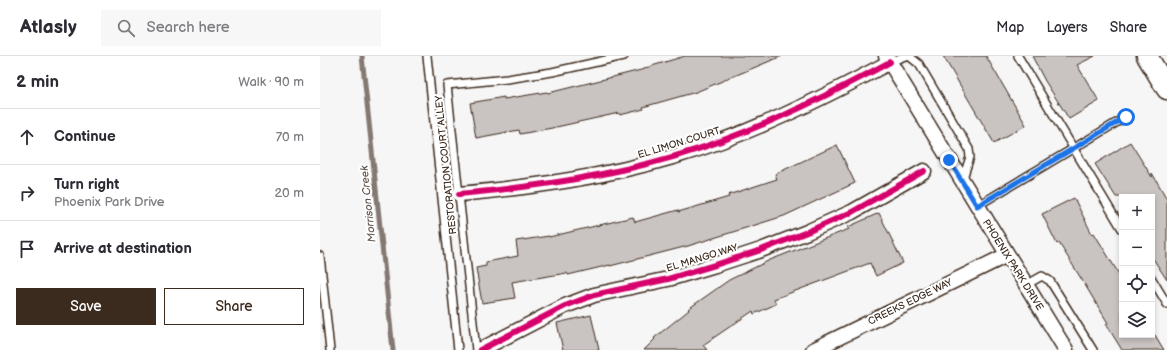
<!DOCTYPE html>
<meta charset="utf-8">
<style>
:root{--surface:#fff;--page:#f7f7f7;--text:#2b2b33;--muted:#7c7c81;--line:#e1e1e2;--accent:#3b2a1e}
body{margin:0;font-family:"Balsamiq Sans",sans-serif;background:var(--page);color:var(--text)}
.controls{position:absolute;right:12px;bottom:12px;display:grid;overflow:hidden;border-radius:0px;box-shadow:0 2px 6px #0003}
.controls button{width:36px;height:36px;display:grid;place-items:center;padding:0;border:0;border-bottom:1px solid var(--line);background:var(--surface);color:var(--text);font:20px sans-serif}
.stop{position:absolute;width:12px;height:12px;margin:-9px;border:3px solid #1a73e8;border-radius:50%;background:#fff}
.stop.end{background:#1a73e8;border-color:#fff;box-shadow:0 1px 4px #0008}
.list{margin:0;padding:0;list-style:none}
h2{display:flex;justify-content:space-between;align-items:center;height:52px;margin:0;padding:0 16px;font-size:17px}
h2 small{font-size:13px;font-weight:400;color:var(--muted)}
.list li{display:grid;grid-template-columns:26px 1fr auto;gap:12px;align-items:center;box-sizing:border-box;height:56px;padding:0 16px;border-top:1px solid var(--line)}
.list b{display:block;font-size:15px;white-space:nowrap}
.list p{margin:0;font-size:13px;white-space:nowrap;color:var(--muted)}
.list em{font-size:13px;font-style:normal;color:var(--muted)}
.actions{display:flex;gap:8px;padding:12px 16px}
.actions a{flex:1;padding:9px 0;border:1px solid var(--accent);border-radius:0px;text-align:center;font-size:14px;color:var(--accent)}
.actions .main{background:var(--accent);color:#fff}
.icon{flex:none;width:22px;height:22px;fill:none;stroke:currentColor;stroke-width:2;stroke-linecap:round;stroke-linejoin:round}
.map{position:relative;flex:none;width:847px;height:294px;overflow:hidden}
header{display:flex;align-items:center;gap:24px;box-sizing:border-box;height:56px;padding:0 20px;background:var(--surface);border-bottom:1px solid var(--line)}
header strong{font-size:19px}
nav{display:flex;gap:22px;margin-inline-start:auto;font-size:14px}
.search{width:280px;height:36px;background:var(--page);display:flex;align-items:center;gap:10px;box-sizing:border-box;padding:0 14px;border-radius:0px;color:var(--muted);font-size:15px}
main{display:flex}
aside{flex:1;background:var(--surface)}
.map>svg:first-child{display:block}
</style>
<header>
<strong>Atlasly</strong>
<div class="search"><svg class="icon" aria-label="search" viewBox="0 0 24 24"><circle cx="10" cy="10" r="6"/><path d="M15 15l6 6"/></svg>Search here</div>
<nav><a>Map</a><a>Layers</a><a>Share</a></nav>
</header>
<main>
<aside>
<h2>2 min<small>Walk · 90 m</small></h2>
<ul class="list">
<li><svg class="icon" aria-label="ahead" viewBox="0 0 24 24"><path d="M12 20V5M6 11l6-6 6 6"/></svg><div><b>Continue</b></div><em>70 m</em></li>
<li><svg class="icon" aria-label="right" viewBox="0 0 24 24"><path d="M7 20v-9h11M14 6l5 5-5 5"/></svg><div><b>Turn right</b><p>Phoenix Park Drive</p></div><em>20 m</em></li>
<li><svg class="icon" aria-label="arrive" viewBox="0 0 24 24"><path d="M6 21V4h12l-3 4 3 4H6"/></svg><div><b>Arrive at destination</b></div></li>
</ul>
<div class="actions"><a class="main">Save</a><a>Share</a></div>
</aside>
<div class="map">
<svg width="847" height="294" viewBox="0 0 847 294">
<rect width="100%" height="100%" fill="#f7f6f6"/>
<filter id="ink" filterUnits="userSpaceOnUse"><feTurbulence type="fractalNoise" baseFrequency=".025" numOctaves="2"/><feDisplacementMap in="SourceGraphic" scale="8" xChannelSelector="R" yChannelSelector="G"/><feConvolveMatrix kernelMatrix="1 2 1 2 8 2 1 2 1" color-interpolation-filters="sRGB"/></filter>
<g filter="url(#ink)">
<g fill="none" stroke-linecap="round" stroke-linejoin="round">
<!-- stream -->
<path stroke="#847972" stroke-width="5" d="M42,0l31,294"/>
</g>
<!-- building -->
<path fill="#c9c3c1" stroke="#3b2a1e" d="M365,0h97l-86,36 -53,15 1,2 -24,6 -1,-2 -67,15 -32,6 -1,-4 -43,8 -6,-35 34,-6v2l43,-7 1,1 97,-24v-1z
M623,0h43l40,69 -32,18z
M712,0h63l-18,9 22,36 -30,18 -24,-38z
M810,86l22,35v-4l15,26v81l-15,-23v-60h-36l-21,-33z
M517,89l18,38 -71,33 -96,30 -78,20v-1l-42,10 -1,-2 -55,9 3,16 -33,5 -6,-35 10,-2v-4l32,-6 -2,-15 33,-5v1l84,-20 2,5 43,-12v2l51,-15 -1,-2 49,-16 -2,-5z
M754,142l18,36 2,-1 28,46v56h33l9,15h-42l-16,-26 2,-1 -26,-43 -23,-37 -2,1 -15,-30z
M559,157l24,50 -27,13 -6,-13 -96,36 2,5 -22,10 -1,-3 -50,34 4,5h-63l11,-11 -1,-1 35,-28 -1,-1 41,-29 41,-20 79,-31 -1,-2z
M271,259l8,35h-36l-6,-27z"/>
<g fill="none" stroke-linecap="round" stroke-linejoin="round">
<!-- lane casing -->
<g stroke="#3b2a1e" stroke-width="10">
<path id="lane" d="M107,0l31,294
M589,0l10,8 50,85 1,8 -8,24
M698,0l104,173
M570,6l15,-6
M657,150l149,-89
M0,200l10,94
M832,223l15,25
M706,229l16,-9 8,5 43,69
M156,294l-29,-265 60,-6 45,-7 72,-16"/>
</g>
<!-- street casing -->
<g stroke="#3b2a1e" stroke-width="17">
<path id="street" d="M566,0l180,294
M139,138c74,-7 146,-17 217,-38 75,-22 145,-57 214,-94
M160,294l85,-44 29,-11 74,-16 47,-14 46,-15 46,-18 45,-20 72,-41
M493,294l194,-95"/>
</g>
<!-- secondary casing -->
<g stroke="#3b2a1e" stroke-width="23">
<path id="secondary" d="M827,0l20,33"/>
</g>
<!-- lane -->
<use href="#lane" stroke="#fff" stroke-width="7"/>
<!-- street -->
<use href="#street" stroke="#fff" stroke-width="14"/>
<!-- secondary -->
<use href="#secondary" stroke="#fff" stroke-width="20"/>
<!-- cycleway casing -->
<g stroke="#fff" stroke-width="8">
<path id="cycleway" d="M139,138c74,-7 146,-17 217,-38 75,-22 145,-57 214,-94
M160,294l85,-44 29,-11 74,-16 47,-14 46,-15 46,-18 45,-20 72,-41"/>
</g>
<!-- cycleway -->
<use href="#cycleway" stroke="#d6006c" stroke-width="6"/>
</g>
</g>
<g fill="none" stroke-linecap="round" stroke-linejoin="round" filter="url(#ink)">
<!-- route -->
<path stroke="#1a73e8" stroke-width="5" d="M629,104l28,46 149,-89"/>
</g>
<g text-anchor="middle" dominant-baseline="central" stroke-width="4" stroke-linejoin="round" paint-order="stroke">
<!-- street labels -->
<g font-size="10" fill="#3b2a1e" stroke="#fff">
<text transform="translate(359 87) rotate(-17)">EL LIMON COURT</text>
<text transform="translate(126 109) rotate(-96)">RESTORATION COURT ALLEY</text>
<text transform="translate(382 202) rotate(-17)">EL MANGO WAY</text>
<text transform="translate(693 209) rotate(58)">PHOENIX PARK DRIVE</text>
<text transform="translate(590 246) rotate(-26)">CREEKS EDGE WAY</text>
</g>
<!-- water labels -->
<g font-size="11" font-style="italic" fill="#65584f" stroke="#fff">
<text transform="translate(48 148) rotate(-96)">Morrison Creek</text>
</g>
</g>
</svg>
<div class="controls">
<button>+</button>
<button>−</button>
<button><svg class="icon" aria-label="locate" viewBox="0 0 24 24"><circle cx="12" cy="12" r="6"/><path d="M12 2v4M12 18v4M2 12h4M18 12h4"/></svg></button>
<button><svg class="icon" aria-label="layers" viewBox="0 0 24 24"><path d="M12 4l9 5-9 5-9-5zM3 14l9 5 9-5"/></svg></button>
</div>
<div class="stop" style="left:806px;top:61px"></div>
<div class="stop end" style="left:629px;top:104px"></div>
</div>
</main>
